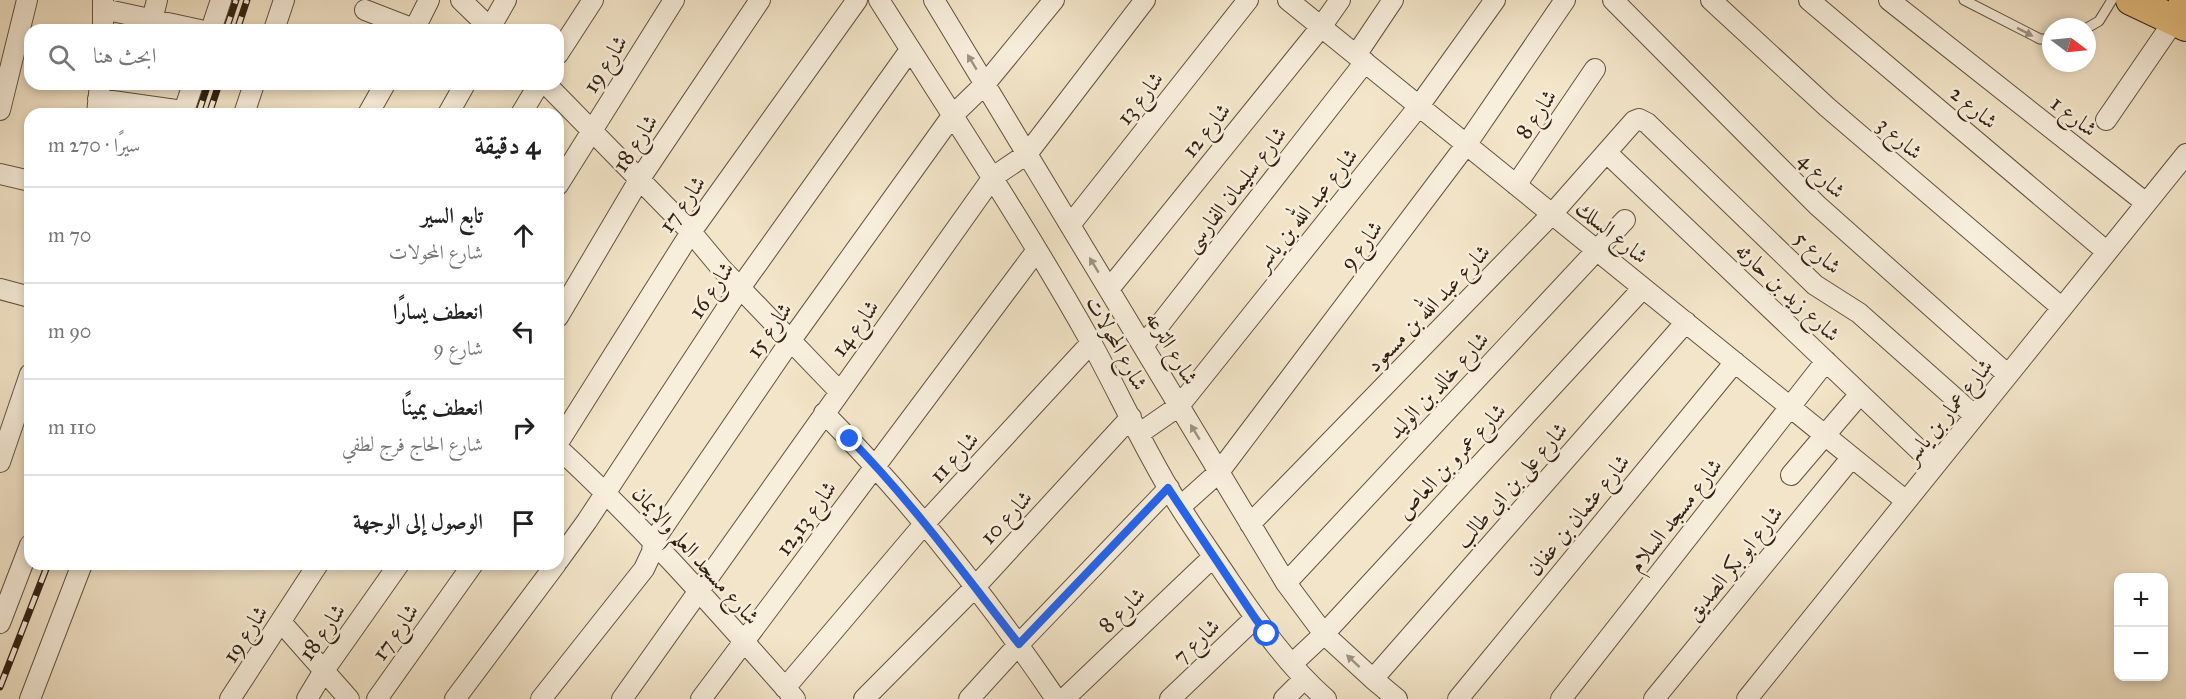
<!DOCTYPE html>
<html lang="ar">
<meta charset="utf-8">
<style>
:root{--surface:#fff;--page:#f2f2f2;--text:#222;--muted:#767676;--line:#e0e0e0}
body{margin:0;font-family:"IM FELL Great Primer",Amiri,serif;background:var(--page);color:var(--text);direction:rtl}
.controls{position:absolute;right:18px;bottom:18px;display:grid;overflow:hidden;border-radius:12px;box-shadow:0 3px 9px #0003}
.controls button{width:54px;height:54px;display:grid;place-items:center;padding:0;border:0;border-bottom:2px solid var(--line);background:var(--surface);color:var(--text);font:30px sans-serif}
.compass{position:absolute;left:2042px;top:18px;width:54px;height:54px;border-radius:50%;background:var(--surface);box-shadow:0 3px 9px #0003;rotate:106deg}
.stop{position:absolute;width:18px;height:18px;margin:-14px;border:4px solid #2563eb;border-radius:50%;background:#fff}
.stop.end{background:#2563eb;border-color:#fff;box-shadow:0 2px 6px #0008}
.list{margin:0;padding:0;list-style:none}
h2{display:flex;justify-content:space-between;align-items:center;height:78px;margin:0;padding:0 24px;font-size:26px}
h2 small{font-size:20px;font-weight:400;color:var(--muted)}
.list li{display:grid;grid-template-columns:39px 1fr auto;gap:18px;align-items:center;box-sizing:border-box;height:96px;padding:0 24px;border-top:2px solid var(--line)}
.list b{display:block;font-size:22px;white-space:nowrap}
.list p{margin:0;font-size:20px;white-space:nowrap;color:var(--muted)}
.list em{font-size:20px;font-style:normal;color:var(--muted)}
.icon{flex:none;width:33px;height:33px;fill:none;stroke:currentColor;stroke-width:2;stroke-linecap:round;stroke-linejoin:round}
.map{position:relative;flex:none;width:2186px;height:699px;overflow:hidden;direction:ltr}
.search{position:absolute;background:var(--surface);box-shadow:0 3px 9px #0003;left:24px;top:24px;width:540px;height:66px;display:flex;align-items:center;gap:15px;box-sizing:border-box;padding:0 21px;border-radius:18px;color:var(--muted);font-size:22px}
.panel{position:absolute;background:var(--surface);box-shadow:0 3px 9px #0003;left:24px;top:108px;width:540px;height:462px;border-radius:18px;direction:rtl}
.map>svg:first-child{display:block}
</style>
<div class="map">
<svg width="2186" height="699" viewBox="0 0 2186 699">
<rect width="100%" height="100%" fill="#f3e5c9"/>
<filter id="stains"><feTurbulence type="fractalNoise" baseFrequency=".00333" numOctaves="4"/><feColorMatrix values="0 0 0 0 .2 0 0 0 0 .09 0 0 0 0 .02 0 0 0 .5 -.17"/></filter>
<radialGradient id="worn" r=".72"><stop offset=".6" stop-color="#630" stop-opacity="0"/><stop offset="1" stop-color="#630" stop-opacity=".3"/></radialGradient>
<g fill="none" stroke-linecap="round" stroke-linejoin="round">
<!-- lane casing -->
<g stroke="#625240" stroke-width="11">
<path id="lane" d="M1964,0l76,39h11
M2087,28l12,-7 13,-21"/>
</g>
<!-- street casing -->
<g stroke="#625240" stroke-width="22">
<path id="street" d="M461,0l31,30
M879,0c72,114 147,226 213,344 26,48 49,98 77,145 18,31 40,61 60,91 29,42 58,85 97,119
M934,0l352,583 38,51 49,45 24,20
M1288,0l618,501
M1613,0l204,205 191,170
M1711,0l116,107 235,201
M1809,0l298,252
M1889,0l257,203
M103,9l97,21
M365,10l49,19
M152,20l5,-20
M103,30v-30
M211,30l10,-30
M274,30l10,-30
M414,30l15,-30
M489,30l17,-30
M558,54l35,-54
M1356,55l37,-55
M546,84l145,148 30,36 118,123
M98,99l85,12
M0,110l27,-110
M97,114l3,-30
M183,114l10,-30
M244,114l10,-30
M368,114l17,-30
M448,114l17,-30
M521,114l18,-30
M2106,120l68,-99
M1607,153l328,312
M0,174l30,7
M558,185l116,-185
M1516,185l79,-116
M1070,225l178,-225
M0,289l30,8
M1109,289l212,-262 19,-27
M558,317l81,-137 121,-180
M1143,346l222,-284
M824,413c86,87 163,184 232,286
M1140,433l39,-27 240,-300 76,-106
M558,443l133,-211 166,-232
M558,448c85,78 161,165 237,251
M0,462l30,-88
M1791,475l69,-81
M1180,507l39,-35 247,-327 99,-145
M1250,524l302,-310 82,-93 5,-2 8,4 168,162 44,28 116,103
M558,561l29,-40 153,-233 170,-238
M1286,583l339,-363
M281,622l68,77
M0,623l30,-78
M1292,664l32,-30 319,-346
M1373,679l313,-357
M785,688l140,-165 166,-180
M30,699l52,-135
M230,699l88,-135
M307,699l18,-30 74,-105
M377,699l96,-135
M455,699l101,-135
M541,699l103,-130 8,-17 1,-10 138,-202 161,-224 33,-32 69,-84
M622,699l371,-522 34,-23 118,-154
M701,699l336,-449
M864,699l111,-112 156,-170
M969,699l50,-55 150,-156
M1064,699l149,-142
M1170,699l85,-81
M1284,699l20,-20
M1458,699l277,-337
M1561,699l265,-338
M1654,699l198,-242
M1747,699l439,-545"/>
</g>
<!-- primary casing -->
<g stroke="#322113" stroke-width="32">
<path id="primary" d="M2131,0l55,26
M2184,0l2,1"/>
</g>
<!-- lane -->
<use href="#lane" stroke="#f7eedc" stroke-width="9"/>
<!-- street -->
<use href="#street" stroke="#f7eedc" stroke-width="20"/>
<!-- primary -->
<use href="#primary" stroke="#eac284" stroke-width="30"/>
<!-- rail casing -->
<g stroke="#322113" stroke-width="7">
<path id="rail" d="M226,30l10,-30
M237,30l10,-30
M198,114l10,-30
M209,114l10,-30
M0,687l48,-123"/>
</g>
<!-- rail -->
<use href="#rail" stroke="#f7eedc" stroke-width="4.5" stroke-dasharray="14" stroke-linecap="butt"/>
</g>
<!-- one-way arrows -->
<defs><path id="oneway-solid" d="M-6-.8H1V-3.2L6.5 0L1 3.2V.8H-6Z" transform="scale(1.5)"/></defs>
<g fill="#9e9282">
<use href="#oneway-solid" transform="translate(2025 32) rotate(27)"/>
<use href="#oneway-solid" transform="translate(972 62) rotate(-121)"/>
<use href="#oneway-solid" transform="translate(1094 265) rotate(-121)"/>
<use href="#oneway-solid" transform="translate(1195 432) rotate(-121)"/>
<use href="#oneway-solid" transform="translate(1353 661) rotate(-137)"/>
</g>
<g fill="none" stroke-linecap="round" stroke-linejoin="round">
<!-- route -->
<path stroke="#2563eb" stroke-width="8" d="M850,439c62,63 114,135 169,205l149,-156 87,130 12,16"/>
</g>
<g text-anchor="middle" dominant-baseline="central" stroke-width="5" stroke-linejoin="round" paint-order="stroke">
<!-- street labels -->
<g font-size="22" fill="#322113" stroke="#f7eedc">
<text transform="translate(605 64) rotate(-58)">شارع 19</text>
<text transform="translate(1140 98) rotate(-52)">شارع 13</text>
<text transform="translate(1974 107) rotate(40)">شارع 2</text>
<text transform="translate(1536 114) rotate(-56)">شارع 8</text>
<text transform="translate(2074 116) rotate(38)">شارع 1</text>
<text transform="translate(1206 130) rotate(-51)">شارع 12</text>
<text transform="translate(1900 138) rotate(41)">شارع 3</text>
<text transform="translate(635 143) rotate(-57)">شارع 18</text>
<text transform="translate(1822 175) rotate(44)">شارع 4</text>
<text transform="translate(1235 189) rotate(-52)">شارع سليمان الفارسى</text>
<text transform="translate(682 204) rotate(-55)">شارع 17</text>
<text transform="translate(1306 209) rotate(-51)">شارع عبد الله بن ياسر</text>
<text transform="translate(1612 232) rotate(39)">شارع السلك</text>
<text transform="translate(1361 245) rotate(-53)">شارع 9</text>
<text transform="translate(1818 252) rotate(41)">شارع 5</text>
<text transform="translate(711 290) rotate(-56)">شارع 16</text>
<text transform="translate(1788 292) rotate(43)">شارع زيد بن حارثه</text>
<text transform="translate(1428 308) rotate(-46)">شارع عبد الله بن مسعود</text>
<text transform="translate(855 328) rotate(-54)">شارع 14</text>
<text transform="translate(769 330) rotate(-55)">شارع 15</text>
<text transform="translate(1117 343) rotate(61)">شارع المحولات</text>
<text transform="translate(1172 348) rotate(59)">شارع الترعه</text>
<text transform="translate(1438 385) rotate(-47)">شارع خالد بن الوليد</text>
<text transform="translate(1948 411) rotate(-51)">شارع عمار بن ياسر</text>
<text transform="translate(954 457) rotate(-47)">شارع 11</text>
<text transform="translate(1451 461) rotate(-47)">شارع عمرو بن العاص</text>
<text transform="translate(1511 485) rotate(-49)">شارع على بن ابى طالب</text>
<text transform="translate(1578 515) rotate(-51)">شارع عثمان بن عفان</text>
<text transform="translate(1675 515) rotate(-52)">شارع مسجد السلام</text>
<text transform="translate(1006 517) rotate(-47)">شارع 10</text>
<text transform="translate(806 518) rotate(-54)">شارع 12,13</text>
<text transform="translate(696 555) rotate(48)">شارع مسجد العلم والايمان</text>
<text transform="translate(1734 563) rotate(-51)">شارع ابو بكر الصديق</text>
<text transform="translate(1122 610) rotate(-44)">شارع 8</text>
<text transform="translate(322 632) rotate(-55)">شارع 18</text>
<text transform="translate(395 632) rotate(-55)">شارع 17</text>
<text transform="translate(245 634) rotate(-57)">شارع 19</text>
<text transform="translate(1196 641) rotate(-43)">شارع 7</text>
</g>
</g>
<rect width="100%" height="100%" filter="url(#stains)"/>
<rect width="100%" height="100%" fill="url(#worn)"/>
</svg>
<div class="controls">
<button>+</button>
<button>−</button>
</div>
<svg class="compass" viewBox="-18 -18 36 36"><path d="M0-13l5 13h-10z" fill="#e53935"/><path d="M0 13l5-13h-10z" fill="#767676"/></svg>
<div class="stop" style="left:1267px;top:634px"></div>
<div class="stop end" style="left:850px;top:439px"></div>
<div class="search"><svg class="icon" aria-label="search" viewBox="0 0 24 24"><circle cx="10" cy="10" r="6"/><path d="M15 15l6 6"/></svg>ابحث هنا</div>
<section class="panel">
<h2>4 دقيقة<small>سيرًا · 270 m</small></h2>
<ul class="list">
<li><svg class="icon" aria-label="ahead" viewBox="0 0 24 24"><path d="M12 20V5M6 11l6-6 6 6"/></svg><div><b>تابع السير</b><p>شارع المحولات</p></div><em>70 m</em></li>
<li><svg class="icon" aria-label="left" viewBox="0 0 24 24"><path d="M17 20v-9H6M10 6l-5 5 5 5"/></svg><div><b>انعطف يسارًا</b><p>شارع 9</p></div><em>90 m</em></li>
<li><svg class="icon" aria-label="right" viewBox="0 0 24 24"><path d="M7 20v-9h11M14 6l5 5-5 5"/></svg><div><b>انعطف يمينًا</b><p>شارع الحاج فرج لطفي</p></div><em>110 m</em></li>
<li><svg class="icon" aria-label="arrive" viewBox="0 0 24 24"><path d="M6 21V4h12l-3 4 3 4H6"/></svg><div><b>الوصول إلى الوجهة</b></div></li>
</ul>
</section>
</div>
